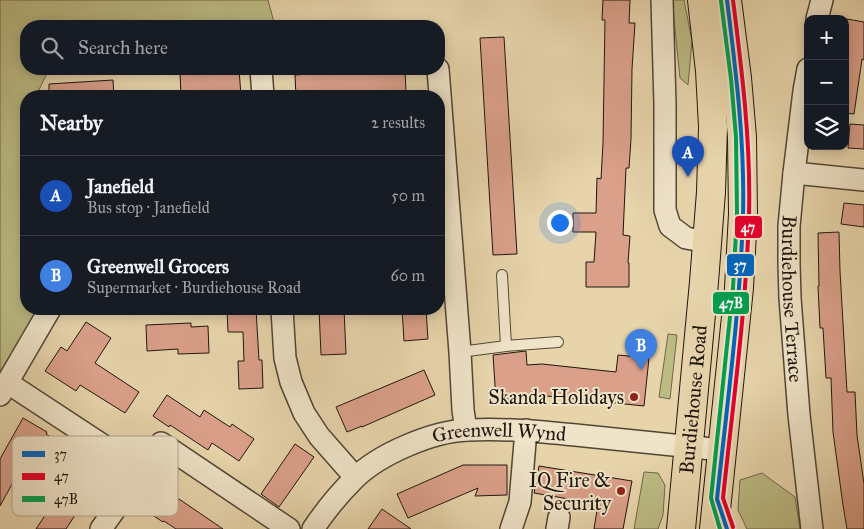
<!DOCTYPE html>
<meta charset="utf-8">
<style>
:root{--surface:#171b24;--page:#242831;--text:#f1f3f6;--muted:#9ea1a6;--line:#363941;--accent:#8c9099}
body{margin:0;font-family:"IM FELL Great Primer",serif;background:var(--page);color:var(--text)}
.controls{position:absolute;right:15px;top:15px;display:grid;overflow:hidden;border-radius:10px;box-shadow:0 2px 12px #0003}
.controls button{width:45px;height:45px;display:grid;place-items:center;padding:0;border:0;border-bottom:1px solid var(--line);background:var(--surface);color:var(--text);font:25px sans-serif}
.you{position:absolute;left:559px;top:222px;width:18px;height:18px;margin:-12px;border:4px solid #fff;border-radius:50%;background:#1a73e8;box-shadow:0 0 0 8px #1a73e833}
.badge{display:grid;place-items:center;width:32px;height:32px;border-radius:50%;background:var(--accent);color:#fff;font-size:16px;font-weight:700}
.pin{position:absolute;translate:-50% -41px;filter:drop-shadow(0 1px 2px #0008)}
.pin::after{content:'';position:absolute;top:26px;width:18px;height:15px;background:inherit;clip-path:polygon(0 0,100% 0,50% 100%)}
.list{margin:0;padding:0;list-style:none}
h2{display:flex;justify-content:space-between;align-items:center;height:65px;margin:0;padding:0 20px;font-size:21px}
h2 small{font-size:16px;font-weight:400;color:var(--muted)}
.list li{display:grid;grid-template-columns:32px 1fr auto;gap:15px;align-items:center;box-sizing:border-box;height:80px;padding:0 20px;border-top:1px solid var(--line)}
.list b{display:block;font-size:19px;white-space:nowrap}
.list p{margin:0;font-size:16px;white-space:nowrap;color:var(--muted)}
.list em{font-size:16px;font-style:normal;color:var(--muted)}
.icon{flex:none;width:28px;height:28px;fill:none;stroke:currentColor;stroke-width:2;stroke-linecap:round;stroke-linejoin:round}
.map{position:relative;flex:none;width:864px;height:529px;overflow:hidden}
.search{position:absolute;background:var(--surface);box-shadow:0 2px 12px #0003;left:20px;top:20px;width:425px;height:55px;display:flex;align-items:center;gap:12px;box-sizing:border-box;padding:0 18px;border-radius:20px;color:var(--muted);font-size:19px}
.panel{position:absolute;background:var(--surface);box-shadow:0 2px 12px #0003;left:20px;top:90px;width:425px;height:225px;border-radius:20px}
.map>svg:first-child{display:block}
</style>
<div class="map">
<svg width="864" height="529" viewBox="0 0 864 529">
<rect width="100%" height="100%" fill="#e7d4ab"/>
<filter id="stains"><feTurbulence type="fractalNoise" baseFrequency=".004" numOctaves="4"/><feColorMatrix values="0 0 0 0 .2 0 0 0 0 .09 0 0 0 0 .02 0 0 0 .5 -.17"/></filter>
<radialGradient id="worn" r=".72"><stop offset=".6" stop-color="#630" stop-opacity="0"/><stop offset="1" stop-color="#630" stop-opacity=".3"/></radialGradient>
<!-- green -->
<path fill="#bcbb84" stroke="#6e6849" d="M0,0h268l7,26h-249v43h23l-12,25v2h-11v213h12l-38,63z
M672,0h12l8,41 -4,44 -8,-7z
M668,334l9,1 -7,64 -11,-2z
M644,472l14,1 7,12 -2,30 -5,14h-24z
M762,473l33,24 5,32h-53l-9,-19 2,-30z"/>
<!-- building -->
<path fill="#dba08a" stroke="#1f160e" d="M603,0h27l-1,23h6l-3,46 -1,70 -2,29h-3l-3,67 7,1 -2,27h1v24h-43v-25h8l2,-30h-23v-19h23l1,-35 4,1 2,-36 2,-123h-3z
M847,19l17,3v38l-2,-1 -8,55 -9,-1v-84z
M504,37l13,217 -24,1 -13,-217z
M239,69l2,27h-60l-1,-24z
M373,69h32l1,23 -60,4h-50l-1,-21z
M113,80l1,16h-65v-12z
M850,124l14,1v24l-16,-1z
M844,203l20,2v22l-23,-3z
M839,232l1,39 7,121h8l2,43 7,49v45h-17l-4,-24 -10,-73 -2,-54h-5l-3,-50h-3l-2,-42h1l-1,-53z
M256,309l3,51h3l1,28 -24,1 -1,-28h6l-1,-29h-15l-1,-22z
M319,309h25l2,45 -25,1z
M402,309h24l2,30 -24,2z
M86,322l25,16 -16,25 44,29 -14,21 -45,-28 -4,6 -31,-20 16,-24 6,4z
M191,323v4l17,-1 1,27 -31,1v-5l-31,2 -1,-26z
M526,351l1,14 15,-1 74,8 2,-17 31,3 -5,48 -97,-10 -51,4 -3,-45z
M424,370l11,25 -73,32v-1l-15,6 -11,-25z
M167,395l33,22 4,-7 26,17 2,-3 22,15 -15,22 -27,-18 -4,7 -38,-25 -1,2 -16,-11z
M23,418l24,14 -1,2 63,40 -13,22 -6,-4 -24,37h-30l33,-50 -35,-22 -12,21 -5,-3 -17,31v-47z
M295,444l19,13 -35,50 -18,-13z
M463,465h44v30l-32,1 3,-8 -70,30 -11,-24z
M539,466l93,15 -9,48h-29l4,-25 -64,-11z
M155,485l27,16 41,28h-47l-12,-8 -1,1 -23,-15z
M382,509l29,20h-43z"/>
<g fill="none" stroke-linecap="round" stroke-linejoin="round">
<!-- lane casing -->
<g stroke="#514635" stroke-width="12">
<path id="lane" d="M502,275l4,71
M460,352l46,-6 52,-4"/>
</g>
<!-- street casing -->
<g stroke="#514635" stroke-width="24">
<g id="street">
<path d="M662,0l3,104v106l5,16 16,12 22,4"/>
<path d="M817,19l5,-19"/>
<path d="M261,69l2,27"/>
<path d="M438,69l22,283 3,58 3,20"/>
<path id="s1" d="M808,69l-4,22 -10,82 -5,53v38l1,34 9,117 13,114"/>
<path d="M794,173l70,7"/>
<path d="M282,309l3,49 6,24 13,31 15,23 36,41"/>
<path d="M8,383l134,88 19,-28 128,86"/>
<path d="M0,395l50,-86"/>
<path d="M101,529l41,-58"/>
<path id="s2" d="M313,529c12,-18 26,-35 41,-50 25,-25 79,-48 114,-49 39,-2 78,2 117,6 46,5 91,9 137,14"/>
<path d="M511,529l9,-27 6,-72"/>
<path d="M557,529l2,-12"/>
</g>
</g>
<!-- primary casing -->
<g stroke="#1f160e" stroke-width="30">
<g id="primary">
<path id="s3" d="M681,529l23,-247 7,-90 2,-65 -3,-56 -8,-71"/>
<path d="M714,529l25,-241 4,-74 -1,-77 -5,-59 -10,-78"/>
</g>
</g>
<!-- lane -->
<use href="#lane" stroke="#efe3c8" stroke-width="10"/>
<!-- street -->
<use href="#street" stroke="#efe3c8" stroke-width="21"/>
<!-- primary -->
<use href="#primary" stroke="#e7d4ab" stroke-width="28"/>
<!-- bus-1 casing -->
<g stroke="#efe3c8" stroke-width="8">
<path id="bus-1" d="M727,0c9,72 18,143 16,216 -3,94 -16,189 -26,283l10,30"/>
</g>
<!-- bus-2 casing -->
<g stroke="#efe3c8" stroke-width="8">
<path id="bus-2" d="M733,527l-10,-29c10,-94 23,-188 26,-283 2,-72 -7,-144 -16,-215"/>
</g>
<!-- bus-3 casing -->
<g stroke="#efe3c8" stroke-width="8">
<path id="bus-3" d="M720,529l-9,-31 22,-210 4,-74 -1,-77 -5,-58 -10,-78"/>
</g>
<!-- bus-1 -->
<use href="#bus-1" stroke="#0065bd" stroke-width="4"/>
<!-- bus-2 -->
<use href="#bus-2" stroke="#e4002b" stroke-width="4"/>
<!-- bus-3 -->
<use href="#bus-3" stroke="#029f4e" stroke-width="4"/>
</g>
<!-- markers -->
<g fill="#8f2418" stroke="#efe3c8" stroke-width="2">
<circle cx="634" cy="397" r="5"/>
<circle cx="621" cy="491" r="5"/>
</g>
<g text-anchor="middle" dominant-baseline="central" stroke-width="4" stroke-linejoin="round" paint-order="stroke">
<!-- street labels -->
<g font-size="20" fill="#1f160e" stroke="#efe3c8">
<text stroke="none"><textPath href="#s1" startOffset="231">Burdiehouse Terrace</textPath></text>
<text stroke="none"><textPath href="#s3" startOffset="130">Burdiehouse Road</textPath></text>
<text stroke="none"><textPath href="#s2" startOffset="222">Greenwell Wynd</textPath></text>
</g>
<!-- poi labels -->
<g font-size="20" fill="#1f160e" stroke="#efe3c8" text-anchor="end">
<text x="624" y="397">Skanda Holidays</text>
<text x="611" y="480">IQ Fire &amp;<tspan x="611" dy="23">Security</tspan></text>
</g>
</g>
<!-- legend -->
<rect x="12" y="436" width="166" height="80" rx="8" fill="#efe3c8" stroke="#b1a690" stroke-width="1"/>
<rect x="22" y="451" width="23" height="6" fill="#0065bd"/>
<rect x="22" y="473" width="23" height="7" fill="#e4002b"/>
<rect x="22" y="496" width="23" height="6" fill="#029f4e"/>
<g font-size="14" fill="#1f160e">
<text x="54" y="459">37</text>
<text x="54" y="481">47</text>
<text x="54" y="504">47B</text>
</g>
<g stroke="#efe3c8" stroke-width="2">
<rect x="734" y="215" width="29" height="24" rx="5" fill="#e4002b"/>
<rect x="726" y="253" width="29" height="24" rx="5" fill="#0065bd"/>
<rect x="712" y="291" width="38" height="24" rx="5" fill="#029f4e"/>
</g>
<g font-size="14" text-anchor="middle" font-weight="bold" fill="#fff">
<text x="748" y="232">47</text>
<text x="740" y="270">37</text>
<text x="731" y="308">47B</text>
</g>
<rect width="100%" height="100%" filter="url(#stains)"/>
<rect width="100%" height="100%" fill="url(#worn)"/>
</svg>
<div class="controls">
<button>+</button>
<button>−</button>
<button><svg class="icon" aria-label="layers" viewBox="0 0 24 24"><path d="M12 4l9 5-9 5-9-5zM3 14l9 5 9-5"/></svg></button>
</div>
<div class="you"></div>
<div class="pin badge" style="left:688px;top:177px;background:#1a4fb4">A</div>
<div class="pin badge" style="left:641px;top:370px;background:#3f7fe0">B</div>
<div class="search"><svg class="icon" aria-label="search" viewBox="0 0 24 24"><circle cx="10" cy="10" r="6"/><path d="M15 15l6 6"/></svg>Search here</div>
<section class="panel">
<h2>Nearby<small>2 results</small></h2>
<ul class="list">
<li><span class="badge" style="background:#1a4fb4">A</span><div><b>Janefield</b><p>Bus stop · Janefield</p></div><em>50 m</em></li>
<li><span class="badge" style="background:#3f7fe0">B</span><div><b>Greenwell Grocers</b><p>Supermarket · Burdiehouse Road</p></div><em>60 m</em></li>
</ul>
</section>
</div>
